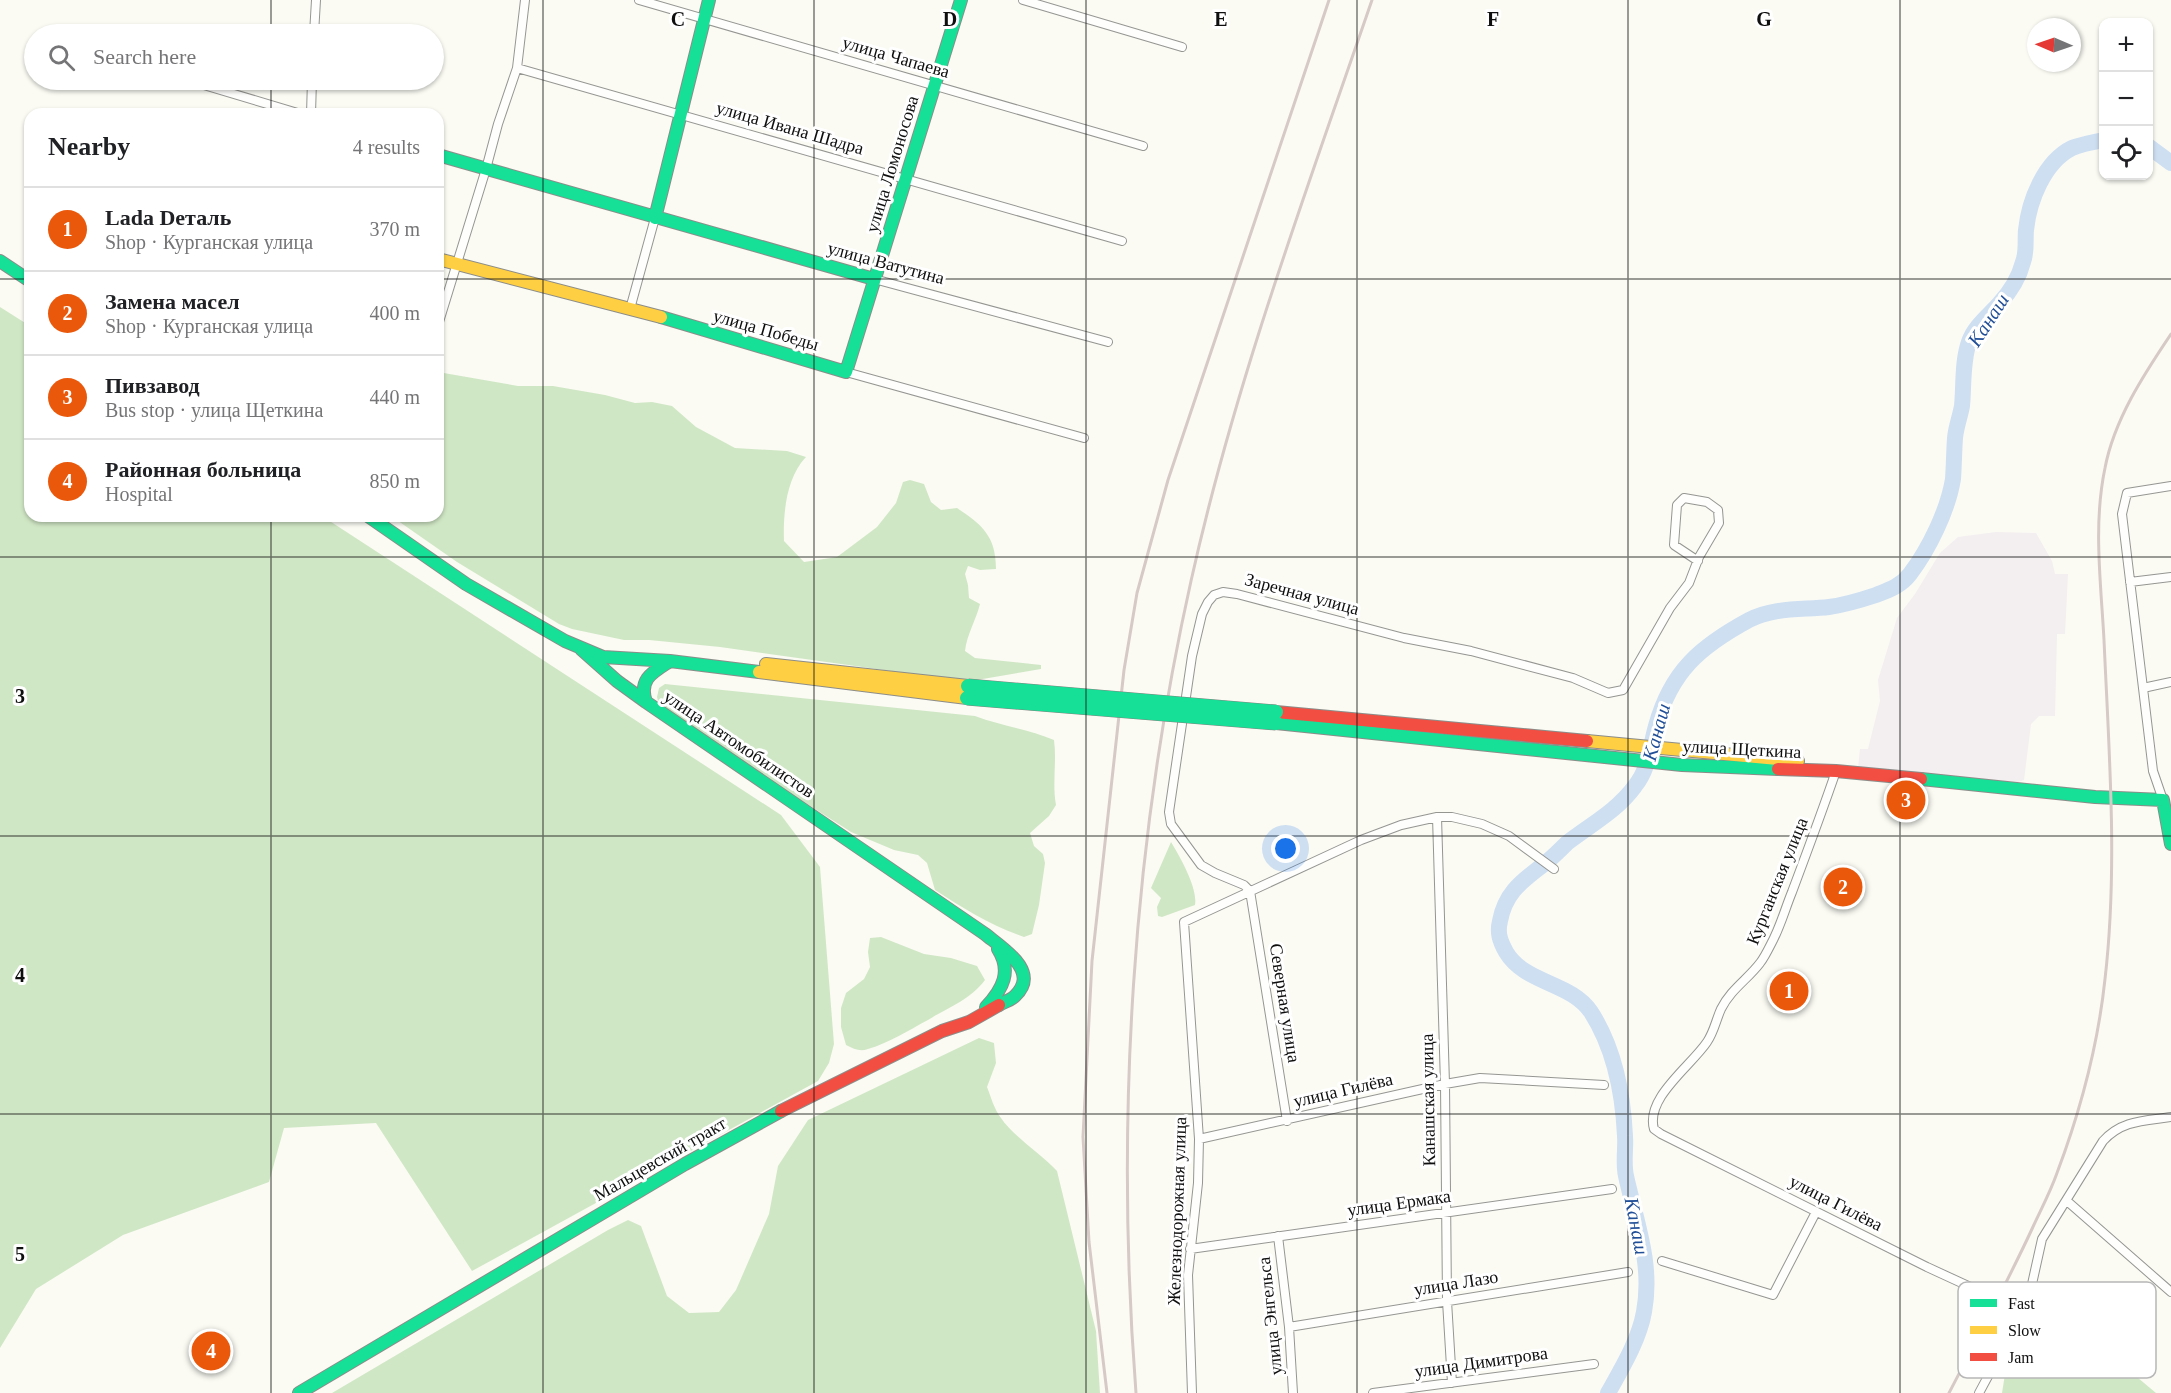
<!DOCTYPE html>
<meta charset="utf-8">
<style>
:root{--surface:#fff;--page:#f6f6f6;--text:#202124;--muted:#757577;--line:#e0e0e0;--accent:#ea580c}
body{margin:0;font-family:Georgia,serif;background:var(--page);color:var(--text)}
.controls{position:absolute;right:18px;top:18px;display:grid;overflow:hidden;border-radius:12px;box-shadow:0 2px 4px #0004}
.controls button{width:54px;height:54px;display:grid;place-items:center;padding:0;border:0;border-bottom:2px solid var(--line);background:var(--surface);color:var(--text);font:30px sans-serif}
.compass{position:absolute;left:2027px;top:18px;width:54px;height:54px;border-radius:50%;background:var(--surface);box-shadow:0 2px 4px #0004;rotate:272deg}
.you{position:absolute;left:1286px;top:849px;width:21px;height:21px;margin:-15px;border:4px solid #fff;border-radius:50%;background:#1a73e8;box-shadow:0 0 0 9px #1a73e833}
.badge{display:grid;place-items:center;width:39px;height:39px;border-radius:50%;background:var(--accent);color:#fff;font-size:20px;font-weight:700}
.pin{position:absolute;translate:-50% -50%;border:3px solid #fff;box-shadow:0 2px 6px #0006}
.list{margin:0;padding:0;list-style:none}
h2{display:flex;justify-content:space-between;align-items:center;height:78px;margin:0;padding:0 24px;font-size:26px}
h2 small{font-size:20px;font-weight:400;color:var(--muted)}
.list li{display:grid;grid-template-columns:39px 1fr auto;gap:18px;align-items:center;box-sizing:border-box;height:84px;padding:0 24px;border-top:2px solid var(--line)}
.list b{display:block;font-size:22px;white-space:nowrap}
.list p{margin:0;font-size:20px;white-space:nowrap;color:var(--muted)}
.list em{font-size:20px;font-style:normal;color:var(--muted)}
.icon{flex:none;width:33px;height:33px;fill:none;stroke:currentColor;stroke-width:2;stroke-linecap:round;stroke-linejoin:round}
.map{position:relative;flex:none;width:2171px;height:1393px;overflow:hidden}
.search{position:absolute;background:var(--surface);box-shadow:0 2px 4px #0004;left:24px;top:24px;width:420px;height:66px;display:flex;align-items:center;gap:15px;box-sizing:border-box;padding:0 21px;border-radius:33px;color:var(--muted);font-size:22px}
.panel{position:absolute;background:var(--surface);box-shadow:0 2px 4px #0004;left:24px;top:108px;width:420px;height:414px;border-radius:18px}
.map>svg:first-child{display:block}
</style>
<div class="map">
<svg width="2171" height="1393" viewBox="0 0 2171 1393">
<rect width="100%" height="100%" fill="#fbfbf4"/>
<!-- industrial -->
<path fill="#f3eef0" d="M1996,532l40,1 16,28 3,13h13l-3,60h-8l-2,82h-16l-8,8 -7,56 -6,2 -160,-14 2,-19h8l12,-48 -2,-21 19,-62 18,-24 25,-41 18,-16z"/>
<!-- forest -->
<path fill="#d0e7c5" d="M0,307l30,19v190h292l459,299 39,52 14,177 -5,19 -11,18 -346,190 -96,-148 -92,5 -15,54 -146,53 -87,54 -36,59z
M438,372l80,14h35l52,9 30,8 17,-1 20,4 24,21 39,21 52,3 19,6c-20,21 -23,57 -22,84l20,21 33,-5 40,-30 19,-24 7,-21 7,-2 14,4 7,18 10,8 16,-2c26,17 39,29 39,61l-16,1 -12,-4 -3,8 3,11 1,13 11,6c-4,16 -13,30 -15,47l10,7 66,7v4l-70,12 -30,-3 -221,-31 -71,-7h-25l-52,-11 -13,-5 -102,-62 -66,-46h47z
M665,684l310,32c26,10 54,13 79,24 3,22 -2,43 2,65l-7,11 -19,17 4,13 9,8 2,9 -6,42 -7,29 -8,3c-32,-11 -60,-28 -89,-47l-8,-27 -9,-8 -24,-5 -43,-18 -111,-71 -81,-56 -2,-8 2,-9z
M1171,842c9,15 27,46 24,63l-33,12 -4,-1 -1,-9 4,-9 -10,-10z
M881,937l43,17 27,4 26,8 8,14c-15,20 -36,27 -57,40 -19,10 -39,23 -60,29 -8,3 -14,0 -22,-4l-5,-18v-19l5,-15 18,-14 6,-12 -2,-15 2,-14z
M979,1038l15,5 2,20 -9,24c4,10 7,22 14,31 12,18 40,36 56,53l39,160 4,62h-768l276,-163 20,-10 13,6 26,70 22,17 30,-1 17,-22 33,-76 9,-48 30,-46z
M2050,1288l9,3 54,66 43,36h-154l3,-19 15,-45 24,-37z"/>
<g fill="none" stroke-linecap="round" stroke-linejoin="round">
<!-- river -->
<path stroke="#cedff2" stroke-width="16" d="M2148,146l23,17
M1608,1393c14,-25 31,-53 36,-81 9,-48 -8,-90 -18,-136 -3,-13 0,-27 -1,-40 -2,-43 -11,-88 -34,-124 -20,-30 -66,-28 -85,-60 -6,-11 -9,-19 -6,-31 6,-32 26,-42 49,-61 6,-5 12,-11 18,-17 23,-18 50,-32 68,-57 14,-17 15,-39 21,-60 15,-55 45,-80 93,-106 25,-13 53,-10 80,-13 15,-2 32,-7 47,-12 13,-5 25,-9 34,-21 19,-25 38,-64 43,-95 1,-14 1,-27 2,-41 1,-11 5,-21 7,-32 2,-20 0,-44 7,-64 5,-15 19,-26 30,-38 11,-12 20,-26 24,-42 4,-10 2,-21 3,-32 3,-29 18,-68 46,-82 10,-4 21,-6 32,-8"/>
<!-- street casing -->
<g stroke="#959592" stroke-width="10">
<path id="street" d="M639,0l504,146
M1023,0l159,47
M314,34l2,-34
M517,68l605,173
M187,80l114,34
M311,114l1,-34
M874,279l234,63
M630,309l25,-91
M438,325l48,-156 12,-45 19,-56 8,-68
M846,372l238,66
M2130,582l41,-5
M2143,688l28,-6
M1836,771c-14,41 -29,81 -44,121 -7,17 -12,36 -21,52 -3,6 -7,14 -11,19 -12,16 -29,26 -39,46 -5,11 -7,23 -14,33 -16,24 -62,56 -53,87l7,5 266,133 63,29
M2163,800l-10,-29 -31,-257 5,-21 44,-7
M1437,817l8,267 2,217 5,82
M1287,1121l-37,-230 -6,-6 -29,-12 -14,-8 -30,-41 -2,-12 23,-156 10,-42 6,-12 6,-7 9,-3 14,2 167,44 67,13 102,27 35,15 15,-3 47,-82 19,-25 10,-26 20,-34 -1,-13 -11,-8 -23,-4 -7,7 -3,40 24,16
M1199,1139l246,-55 35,-6 124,7
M2067,1201l104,91
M1278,1236l11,91 4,66
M1190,1249l422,-60
M1662,1261l111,34 43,-83
M1289,1327l339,-55
M1192,1393l-4,-118 10,-92 1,-44 -15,-217 177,-82 40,-15 36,-8h15l30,7 27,12 45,33
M1373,1393l221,-29
M1979,1393l49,-91 14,-63 61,-98c19,-21 41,-20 68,-24"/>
</g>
<!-- fast casing -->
<g stroke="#8c8c89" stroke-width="14">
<path id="fast" d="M438,155l436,124
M655,218l54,-218
M0,261l30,20
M661,317l185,55 115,-372
M368,516l98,68 99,57 38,16 67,4 89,11
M581,649l36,32 29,21 339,232c17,14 56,37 30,62 -4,4 -11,6 -16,9
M646,702c-8,-23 7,-30 24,-41
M1276,723l406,42 96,4
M1921,779l174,18 68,3 8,44
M986,1007c17,-18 26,-36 12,-58
M299,1393l386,-229 96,-53"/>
</g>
<!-- slow casing -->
<g stroke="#8c8c89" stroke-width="14">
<path id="slow" d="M438,259l223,58
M766,664l202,22
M759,672l208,26
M1587,741l211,20"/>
</g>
<!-- jam casing -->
<g stroke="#8c8c89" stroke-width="14">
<path id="jam" d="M1276,712l311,29
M1778,769l58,2 85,8
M781,1111l161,-80 27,-9 30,-17"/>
</g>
<!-- street -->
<use href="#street" stroke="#fefefd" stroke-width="8"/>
<!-- fast -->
<use href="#fast" stroke="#16e098" stroke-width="12"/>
<!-- slow -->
<use href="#slow" stroke="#ffcf43" stroke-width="12"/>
<!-- jam -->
<use href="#jam" stroke="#f24e42" stroke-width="12"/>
<!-- rail -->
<path stroke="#d6c9c6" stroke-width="3" d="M1107,1393l-18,-151 -6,-105 9,-176 32,-291 13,-77 31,-113 161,-480
M1136,1393c-21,-270 -4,-548 55,-812 44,-198 115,-389 181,-581
M1949,1393c28,-54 57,-108 83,-164 8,-18 18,-36 25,-56 23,-61 41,-128 48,-194 13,-112 4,-226 -1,-339 -3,-57 -11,-115 1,-172 9,-48 39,-94 66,-134"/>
<!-- fast-bridge casing -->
<g stroke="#83837f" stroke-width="15" stroke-linecap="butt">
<path id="fast-bridge" d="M968,686l308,26
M967,698l309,25"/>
</g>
<!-- fast-bridge -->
<use href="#fast-bridge" stroke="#16e098" stroke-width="14"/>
</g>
<!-- grid -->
<path fill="none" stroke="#0f0f0f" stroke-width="1.5" stroke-opacity="0.55" d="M271,0v34M543,0v1393M814,0v1393M1086,0v1393M1357,0v1393M1628,0v1393M1900,0v1393M271,80v34M0,279h30M438,279h1733M271,516v877M0,557h2171M0,836h2171M0,1114h2171"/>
<g text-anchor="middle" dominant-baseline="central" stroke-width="6" stroke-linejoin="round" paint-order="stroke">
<!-- street labels -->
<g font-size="18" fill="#0f0f0f" stroke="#fff">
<text transform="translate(896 57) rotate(16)">улица Чапаева</text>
<text transform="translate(790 128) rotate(16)">улица Ивана Шадра</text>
<text transform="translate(892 164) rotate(-73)">улица Ломоносова</text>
<text transform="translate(886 263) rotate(15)">улица Ватутина</text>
<text transform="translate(766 330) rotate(16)">улица Победы</text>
<text transform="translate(1302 594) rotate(15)">Заречная улица</text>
<text transform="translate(739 744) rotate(34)">улица Автомобилистов</text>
<text transform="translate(1742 749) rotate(3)">улица Щеткина</text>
<text transform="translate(1777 881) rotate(-68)">Курганская улица</text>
<text transform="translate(1285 1003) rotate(81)">Северная улица</text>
<text transform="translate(1343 1090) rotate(-13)">улица Гилёва</text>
<text transform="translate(1428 1100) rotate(-91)">Канашская улица</text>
<text transform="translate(660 1159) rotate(-30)">Мальцевский тракт</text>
<text transform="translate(1399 1203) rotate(-8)">улица Ермака</text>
<text transform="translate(1836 1203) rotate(27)">улица Гилёва</text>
<text transform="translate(1177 1211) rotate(-88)">Железнодорожная улица</text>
<text transform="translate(1456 1283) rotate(-9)">улица Лазо</text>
<text transform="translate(1270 1316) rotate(-96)">улица Энгельса</text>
<text transform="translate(1481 1362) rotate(-8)">улица Димитрова</text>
</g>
<!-- water labels -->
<g font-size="20" font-style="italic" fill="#214f97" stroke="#fff">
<text transform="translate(1988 320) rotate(-57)">Канаш</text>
<text transform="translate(1656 732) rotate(-75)">Канаш</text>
<text transform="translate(1637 1226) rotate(79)">Канаш</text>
</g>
</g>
<!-- legend -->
<rect x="1958" y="1282" width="198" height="96" rx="9" fill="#fff" stroke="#b7b7b7" stroke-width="1.5"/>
<rect x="1970" y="1299" width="27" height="8" fill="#16e098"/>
<rect x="1970" y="1326" width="27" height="8" fill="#ffcf43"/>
<rect x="1970" y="1353" width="27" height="8" fill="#f24e42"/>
<g font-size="16" fill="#0f0f0f">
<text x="2008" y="1309">Fast</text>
<text x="2008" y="1336">Slow</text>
<text x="2008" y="1363">Jam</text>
</g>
<g font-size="20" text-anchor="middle" font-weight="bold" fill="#0f0f0f" stroke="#fff" stroke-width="6" stroke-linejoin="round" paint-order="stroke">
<text x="678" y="26">C</text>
<text x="950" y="26">D</text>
<text x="1221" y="26">E</text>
<text x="1493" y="26">F</text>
<text x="1764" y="26">G</text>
<text x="20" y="703">3</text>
<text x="20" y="982">4</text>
<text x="20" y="1261">5</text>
</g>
</svg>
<div class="controls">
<button>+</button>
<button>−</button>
<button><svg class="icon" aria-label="locate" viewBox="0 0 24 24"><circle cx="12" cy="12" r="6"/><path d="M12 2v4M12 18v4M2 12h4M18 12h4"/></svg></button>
</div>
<svg class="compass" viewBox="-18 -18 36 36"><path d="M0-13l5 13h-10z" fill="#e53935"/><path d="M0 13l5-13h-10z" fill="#757577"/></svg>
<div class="you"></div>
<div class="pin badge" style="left:1789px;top:991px">1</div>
<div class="pin badge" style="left:1843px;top:887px">2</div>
<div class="pin badge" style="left:1906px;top:800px">3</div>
<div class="pin badge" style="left:211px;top:1351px">4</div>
<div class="search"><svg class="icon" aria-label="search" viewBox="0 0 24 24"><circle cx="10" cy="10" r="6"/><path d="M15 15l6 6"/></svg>Search here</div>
<section class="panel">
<h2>Nearby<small>4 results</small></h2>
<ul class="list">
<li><span class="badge">1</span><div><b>Lada Dеталь</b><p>Shop · Курганская улица</p></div><em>370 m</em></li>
<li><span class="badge">2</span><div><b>Замена масел</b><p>Shop · Курганская улица</p></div><em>400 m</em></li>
<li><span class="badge">3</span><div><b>Пивзавод</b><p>Bus stop · улица Щеткина</p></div><em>440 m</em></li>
<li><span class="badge">4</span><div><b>Районная больница</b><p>Hospital</p></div><em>850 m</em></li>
</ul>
</section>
</div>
